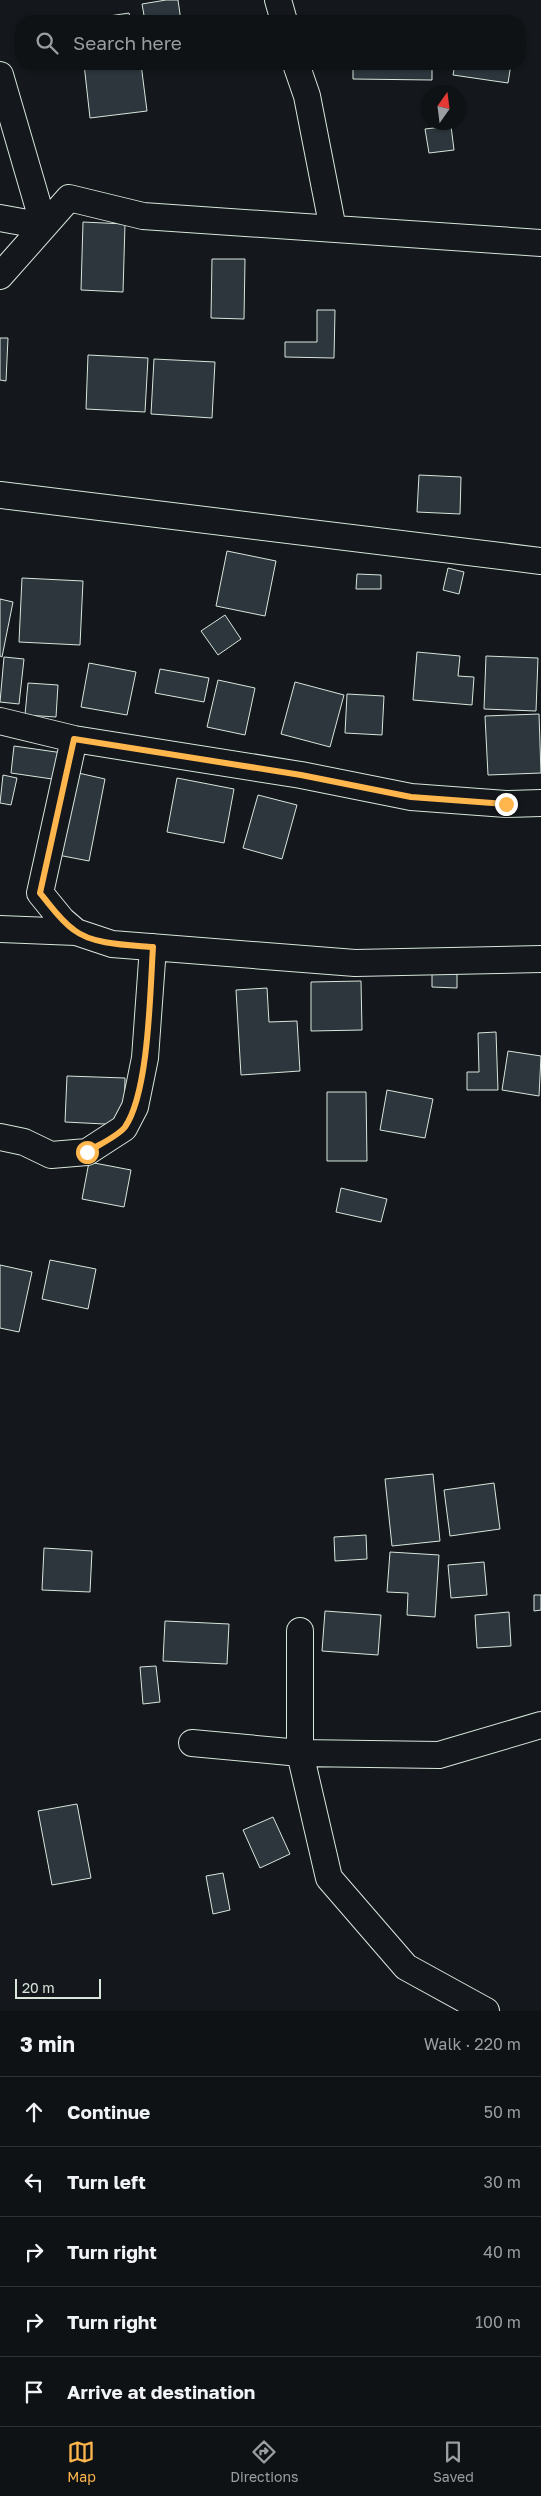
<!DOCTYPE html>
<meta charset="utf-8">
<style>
:root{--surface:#0f1215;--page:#1d2022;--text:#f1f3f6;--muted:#9b9ea0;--line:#2f3234;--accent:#ffb74d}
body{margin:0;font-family:"Golos Text",sans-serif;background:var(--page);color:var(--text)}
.compass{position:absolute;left:421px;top:85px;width:45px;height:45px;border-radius:50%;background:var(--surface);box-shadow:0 1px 4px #0004;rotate:14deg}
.scale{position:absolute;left:15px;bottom:12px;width:86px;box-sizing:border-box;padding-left:5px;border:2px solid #d8e6dc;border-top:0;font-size:14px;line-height:18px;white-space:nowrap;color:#d8e6dc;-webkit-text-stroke:4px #14181c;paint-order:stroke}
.stop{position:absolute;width:15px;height:15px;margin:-11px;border:4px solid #ffb74d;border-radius:50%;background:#fff}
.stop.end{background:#ffb74d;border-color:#fff;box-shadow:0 1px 5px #0008}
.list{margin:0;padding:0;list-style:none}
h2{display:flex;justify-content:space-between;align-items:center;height:65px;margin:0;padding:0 20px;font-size:21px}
h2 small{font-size:16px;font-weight:400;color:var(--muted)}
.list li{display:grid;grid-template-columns:32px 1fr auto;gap:15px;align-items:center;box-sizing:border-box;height:70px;padding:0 20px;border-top:1px solid var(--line)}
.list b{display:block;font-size:19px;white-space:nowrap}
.list em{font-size:16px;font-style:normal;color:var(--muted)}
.icon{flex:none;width:28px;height:28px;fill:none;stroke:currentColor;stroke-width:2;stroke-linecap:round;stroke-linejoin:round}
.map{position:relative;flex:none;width:541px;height:2011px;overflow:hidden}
.search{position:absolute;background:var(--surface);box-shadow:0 1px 4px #0004;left:15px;right:15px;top:15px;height:55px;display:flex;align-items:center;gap:12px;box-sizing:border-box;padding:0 18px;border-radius:20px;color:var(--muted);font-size:19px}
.sheet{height:415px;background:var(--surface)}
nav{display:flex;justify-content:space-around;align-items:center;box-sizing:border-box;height:70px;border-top:1px solid var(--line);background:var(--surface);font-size:14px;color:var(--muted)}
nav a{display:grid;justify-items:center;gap:2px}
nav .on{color:var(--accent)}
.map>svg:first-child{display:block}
</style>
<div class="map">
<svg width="541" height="2011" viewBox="0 0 541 2011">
<rect width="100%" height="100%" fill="#14181c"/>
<!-- building -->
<path fill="#2c363c" stroke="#d8e6dc" d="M166,0h12l3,21h-36l-3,-17z
M129,13l2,8h-21l-1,-5z
M84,64h57l6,47 -57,7z
M353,64h79v16l-79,-1z
M455,64h56l-3,19 -55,-8z
M451,126l3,24 -25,3 -4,-24z
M83,222l42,2 -2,68 -42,-2z
M212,259h33l-1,60 -33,-1z
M317,310h18l-1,48 -49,-1v-15h32z
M0,338h8l-2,43 -6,-1z
M88,355l60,3 -3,54 -59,-3z
M154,359l61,3 -3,56 -61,-4z
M419,475l42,2 -1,37 -43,-2z
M227,551l49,10 -11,55 -49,-10z
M448,568l16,4 -5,22 -16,-4z
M357,574l24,1v14h-25z
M22,578l61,3 -3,64 -61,-3z
M0,599l13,3 -11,55 -2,-1z
M225,615l16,24 -23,16 -17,-24z
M417,652l43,4 -2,20 16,1 -2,28 -59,-5z
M486,656l52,2 -2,53 -52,-2z
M4,657l20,2 -5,45 -19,-2z
M89,663l47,9 -9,43 -46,-8z
M160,669l49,9 -5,24 -49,-9z
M218,680l37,8 -10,47 -38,-8z
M295,682l49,13 -14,52 -49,-13z
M28,683l30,2 -2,32 -31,-2z
M347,694l37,2 -2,39 -37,-2z
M539,714l2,59 -53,2 -3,-59z
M14,746l49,7 -4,27 -48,-7z
M74,772l31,7 -16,82 -31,-6z
M3,775l14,3 -6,27 -11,-2z
M177,778l57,11 -10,54 -57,-11z
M258,795l39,10 -15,54 -39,-11z
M432,969l25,1v18l-25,-1z
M361,981l1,49 -51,1v-49z
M267,988l2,34 28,-1 3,50 -59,4 -5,-85z
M496,1032l2,58h-31v-18h12l-1,-39z
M508,1051l33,5 -2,40 -37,-6z
M67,1076l58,2 -1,47 -59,-3z
M387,1090l46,9 -8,39 -45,-8z
M327,1092h39l1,69h-40z
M89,1162l42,8 -7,37 -42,-8z
M341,1188l46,11 -6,23 -45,-10z
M50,1260l46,9 -8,40 -46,-10z
M0,1265l32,7 -13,60 -19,-4z
M433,1474l7,67 -48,5 -7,-67z
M494,1483l6,46 -50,7 -6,-46z
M366,1535l1,24 -32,2 -1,-24z
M44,1548l48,3 -2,41 -48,-2z
M390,1552l49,3 -4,62 -28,-2 1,-22 -21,-1z
M484,1562l3,33 -36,3 -3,-33z
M534,1595h7v15l-7,1z
M325,1611l56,4 -3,40 -56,-4z
M509,1612l2,34 -34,2 -2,-33z
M165,1621l64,3 -2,40 -64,-3z
M156,1666l4,36 -17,2 -3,-37z
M77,1804l14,74 -39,7 -14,-74z
M273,1817l17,37 -30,14 -17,-38z
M223,1873l7,37 -17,4 -7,-38z"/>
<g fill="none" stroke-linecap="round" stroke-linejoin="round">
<!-- street casing -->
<g stroke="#d8e6dc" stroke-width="28">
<path id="street" d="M278,0l6,21
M296,64l11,32 26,133
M0,75l44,151 -44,-8
M0,276l69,-78 74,18 398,27
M0,495l541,66
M0,721l74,18 227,36 110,22 95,7 35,-1
M74,739l-34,154 22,27 14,12
M0,929l76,3 36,12 243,19 186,-4
M0,1137l24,5 27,13 36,-3 37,-24 11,-21 10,-49 8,-111
M300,1631v122l29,125 77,89 80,44
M192,1743l108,10 139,2 102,-30"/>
</g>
<!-- street -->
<use href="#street" stroke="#14181c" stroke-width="26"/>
</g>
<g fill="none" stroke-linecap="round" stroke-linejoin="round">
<!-- route -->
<path stroke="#ffb74d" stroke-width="6" d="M87,1152c11,-7 30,-15 38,-25 24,-35 25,-135 28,-180 -23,-2 -60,-2 -79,-17 -14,-10 -23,-24 -34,-37l34,-154 227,36 110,22 95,7"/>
</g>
</svg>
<svg class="compass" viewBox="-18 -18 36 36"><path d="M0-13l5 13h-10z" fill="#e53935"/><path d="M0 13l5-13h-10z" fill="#9b9ea0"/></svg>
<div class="scale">20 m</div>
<div class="stop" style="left:87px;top:1152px"></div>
<div class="stop end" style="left:506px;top:804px"></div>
<div class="search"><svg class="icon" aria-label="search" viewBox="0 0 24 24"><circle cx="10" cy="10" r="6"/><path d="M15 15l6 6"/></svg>Search here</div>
</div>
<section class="sheet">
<h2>3 min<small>Walk · 220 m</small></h2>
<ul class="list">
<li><svg class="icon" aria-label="ahead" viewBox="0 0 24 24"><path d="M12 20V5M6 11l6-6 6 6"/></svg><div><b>Continue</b></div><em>50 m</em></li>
<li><svg class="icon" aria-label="left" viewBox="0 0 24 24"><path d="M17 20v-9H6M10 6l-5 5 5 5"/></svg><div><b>Turn left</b></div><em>30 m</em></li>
<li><svg class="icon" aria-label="right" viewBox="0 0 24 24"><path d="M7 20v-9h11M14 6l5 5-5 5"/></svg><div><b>Turn right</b></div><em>40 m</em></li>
<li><svg class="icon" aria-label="right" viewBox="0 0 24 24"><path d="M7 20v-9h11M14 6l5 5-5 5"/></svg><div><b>Turn right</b></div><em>100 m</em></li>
<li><svg class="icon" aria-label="arrive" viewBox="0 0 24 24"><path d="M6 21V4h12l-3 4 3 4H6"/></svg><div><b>Arrive at destination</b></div></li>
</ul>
</section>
<nav>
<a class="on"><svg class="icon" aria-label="map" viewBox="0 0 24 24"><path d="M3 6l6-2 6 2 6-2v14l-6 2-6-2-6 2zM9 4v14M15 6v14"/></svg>Map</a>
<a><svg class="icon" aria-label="directions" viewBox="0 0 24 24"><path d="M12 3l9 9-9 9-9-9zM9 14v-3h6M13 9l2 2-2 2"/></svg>Directions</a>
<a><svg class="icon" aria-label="saved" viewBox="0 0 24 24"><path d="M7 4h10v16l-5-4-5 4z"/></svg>Saved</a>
</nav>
